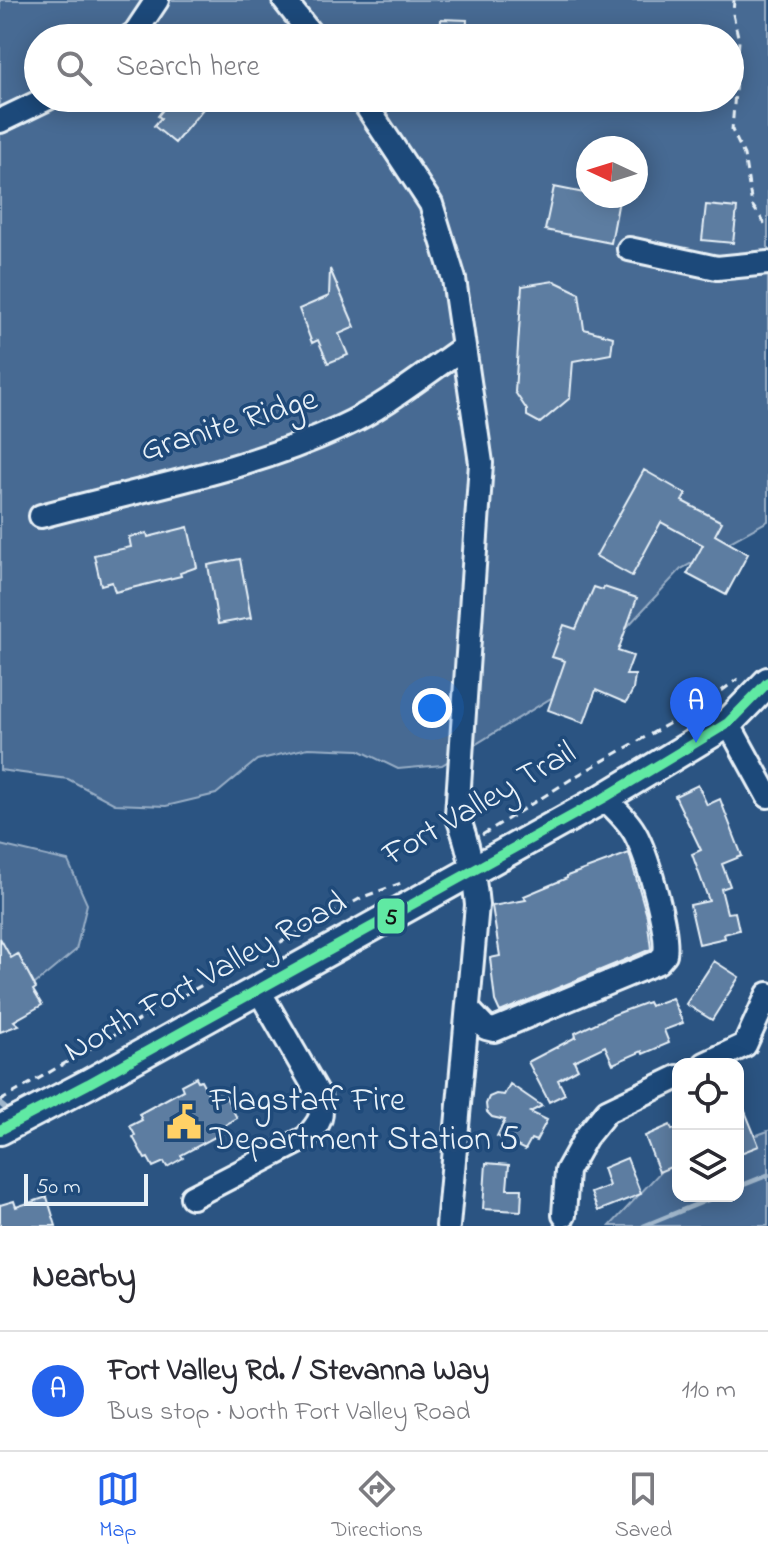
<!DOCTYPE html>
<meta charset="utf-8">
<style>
:root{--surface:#fff;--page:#f7f7f7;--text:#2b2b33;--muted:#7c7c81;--line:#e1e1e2;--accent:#2563eb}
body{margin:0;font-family:"Indie Flower",sans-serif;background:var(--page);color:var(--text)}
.controls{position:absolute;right:24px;bottom:24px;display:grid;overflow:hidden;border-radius:16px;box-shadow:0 4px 20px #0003}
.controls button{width:72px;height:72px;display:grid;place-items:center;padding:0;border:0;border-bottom:2px solid var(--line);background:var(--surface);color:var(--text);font:40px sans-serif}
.compass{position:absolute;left:576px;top:136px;width:72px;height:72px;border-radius:50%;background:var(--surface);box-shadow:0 4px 20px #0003;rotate:274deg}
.scale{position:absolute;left:24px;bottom:20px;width:124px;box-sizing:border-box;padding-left:8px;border:4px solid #e8f1f8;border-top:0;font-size:22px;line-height:28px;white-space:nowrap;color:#e8f1f8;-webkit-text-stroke:6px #1f4a7a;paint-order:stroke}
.you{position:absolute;left:432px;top:708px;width:28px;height:28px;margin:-20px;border:6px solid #fff;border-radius:50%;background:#1a73e8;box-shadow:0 0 0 12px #1a73e833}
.badge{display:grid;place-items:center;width:52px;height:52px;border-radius:50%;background:var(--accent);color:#fff;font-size:26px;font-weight:700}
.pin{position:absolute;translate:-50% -66px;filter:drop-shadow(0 2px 4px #0008)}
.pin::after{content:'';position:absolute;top:42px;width:28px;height:24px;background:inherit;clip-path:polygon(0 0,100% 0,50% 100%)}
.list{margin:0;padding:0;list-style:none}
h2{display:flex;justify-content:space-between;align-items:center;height:104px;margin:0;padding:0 32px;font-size:34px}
h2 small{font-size:26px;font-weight:400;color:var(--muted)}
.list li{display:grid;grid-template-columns:52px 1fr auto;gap:24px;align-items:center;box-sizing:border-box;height:120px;padding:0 32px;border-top:2px solid var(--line)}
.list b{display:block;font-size:30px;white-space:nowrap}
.list p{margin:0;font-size:26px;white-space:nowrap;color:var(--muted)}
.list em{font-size:26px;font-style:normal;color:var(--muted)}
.icon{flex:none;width:44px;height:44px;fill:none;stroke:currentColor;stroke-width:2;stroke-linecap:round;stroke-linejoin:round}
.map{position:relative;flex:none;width:768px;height:1226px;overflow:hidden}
.search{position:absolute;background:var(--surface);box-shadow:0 4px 20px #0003;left:24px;right:24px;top:24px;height:88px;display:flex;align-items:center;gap:20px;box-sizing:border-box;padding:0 28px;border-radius:44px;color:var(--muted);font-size:30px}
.sheet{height:224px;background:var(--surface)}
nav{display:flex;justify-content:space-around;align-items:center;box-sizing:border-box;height:112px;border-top:2px solid var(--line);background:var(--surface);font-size:22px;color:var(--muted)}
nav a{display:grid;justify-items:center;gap:4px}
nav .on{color:var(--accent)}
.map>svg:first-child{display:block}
</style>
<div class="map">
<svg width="768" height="1226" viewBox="0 0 768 1226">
<rect width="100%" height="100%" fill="#2b5482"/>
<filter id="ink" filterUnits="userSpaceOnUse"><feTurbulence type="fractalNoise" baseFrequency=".0125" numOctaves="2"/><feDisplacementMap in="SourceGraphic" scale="16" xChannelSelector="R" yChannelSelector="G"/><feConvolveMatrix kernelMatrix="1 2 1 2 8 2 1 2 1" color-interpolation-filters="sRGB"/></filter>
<g filter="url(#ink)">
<!-- green -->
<path fill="#476b93" stroke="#98aec6" stroke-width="2" fill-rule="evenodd" d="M0,0h768v521l-87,48 -107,115 -132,81 -44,4 -39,-19 -51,-2 -51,12 -41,34 -50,12 -51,-2 -47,-25 -68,-9zM38,38h692v60h-692zM588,148h48v48h-48z
M0,845l68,16 19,43 -11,46 -41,34 -35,19z
M768,1131v95h-158l53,-57 15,-6v33h60v-54z"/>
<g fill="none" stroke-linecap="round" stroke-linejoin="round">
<!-- stream -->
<path stroke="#a0b6cb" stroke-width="5" d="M0,1104l9,7
M738,1187l30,-12
M644,1226l73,-30"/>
</g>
<!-- building -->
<path fill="#5d7da1" stroke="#e8f1f8" stroke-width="2" d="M441,19l26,1 -1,18h-26z
M157,98h55l-37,45 -21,-17 7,-8 -3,-2 8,-10z
M554,187l65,13 -8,43 -66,-13z
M706,205l31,3 -4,35 -31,-3z
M330,269l25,58 -16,7 9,21 -20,8 -10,-23 -6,3 -13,-34 30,-13z
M554,281l25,12 5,36 29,8 -2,17 -38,7 -3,37 -30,25 -13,-7v-6l-12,-18 7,-106z
M644,470l42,24 -4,7 40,21 -7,13 33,19 -22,41 -39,-21 16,-29 -42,-23 -29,54 -36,-20z
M188,527l9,40 -17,6 1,3 -66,16 -3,-10 -11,3 -7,-30 37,-8 -2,-10 18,-4 1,4z
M240,559l11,59 -33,6 -10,-59z
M594,587l9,3 1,-3 33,11 -19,53 15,5 -7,19h9l-2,15 -7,13 -30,-13 -12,33 -36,-13 17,-49 -13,-4 12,-32 12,4z
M698,785l9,20 13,-6 22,57 -20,8 8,22 -9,3 6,24 8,-1 4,18 -15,4 1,4 -26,6 -9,-39 19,-4 -17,-47 9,-4 -26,-54z
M629,853l18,63 4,33 -151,63 -5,-11 -5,-43 10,-2 -8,-50 34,-6 -2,-4 43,-18v-2z
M0,938l11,20 7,-4 18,34 -3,2 9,15 -28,16 5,4 -19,7z
M714,961l25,16 -27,43 -26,-16z
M672,998l11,25 -19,7 5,13 -26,11 -1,-3 -29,13 -8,-18 -31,15 4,8 -20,11 7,14 -16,8 -21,-40 48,-25 -1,-4 38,-18 35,-13 2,4z
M196,1077l2,4 3,-1 8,15 12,-7 16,30 -12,7 3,5 -47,25 2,3 -16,9 -3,-5 -11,5 -5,-9 -3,1 -12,-22 2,-2 -5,-9 12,-6 -3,-6 44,-24 -2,-5z
M510,1084l32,22 -12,6 17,8 -11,21 -5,-2 -6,11 -28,-14 8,-16 -13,-3 -5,-5 -1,-8 3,-7 7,-3 8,1z
M738,1094l21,52 -21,8z
M670,1125l2,5 6,-2v36l-19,8 -14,-36z
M627,1158l14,36 -43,17 -7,-18 18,-7 -6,-18z
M486,1163l23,2 -2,24h15l-1,22 -38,-2z
M47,1197l9,29h-56v-21l14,-4 2,6z"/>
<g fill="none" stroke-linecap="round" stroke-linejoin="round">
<!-- minor casing -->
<g stroke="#e8f1f8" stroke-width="28">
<path id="minor" d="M284,0l30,38
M128,38l7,-5 22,-33
M361,98l70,106 23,75 27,184 -24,352c12,30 17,58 20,90l-29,321
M0,121l48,-23
M629,249l88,19 51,-5
M41,516c100,-27 205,-45 300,-89 42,-19 84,-53 123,-80
M728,723l40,73
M468,1009l18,19 8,2 164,-68 7,-8c4,-23 -17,-95 -28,-117 -7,-15 -21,-27 -33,-39
M705,1064l40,-19 23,-51
M192,1197l114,-59c15,-17 18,-21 13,-43l-61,-106
M564,1215l3,-44 19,-34 21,-26 71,-34"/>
</g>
<!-- major casing -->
<g stroke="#e8f1f8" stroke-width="34">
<path id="major" d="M0,1130l88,-46 516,-286 124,-75 40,-41"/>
</g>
<!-- path -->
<path stroke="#e8f1f8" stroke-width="3" stroke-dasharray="8 6" stroke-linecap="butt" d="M734,0l-1,14 6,27 -7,89 12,25 8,50 16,23
M482,835l96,-60 124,-70 36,-26
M0,1101l153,-89 210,-115 41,-15"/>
<!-- minor -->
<use href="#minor" stroke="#1f4a7a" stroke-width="22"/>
<!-- major -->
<use href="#major" stroke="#1f4a7a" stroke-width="28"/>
<!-- bus-1 casing -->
<g stroke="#1f4a7a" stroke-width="16">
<path id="bus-1" d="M0,1130l88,-46 516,-286 124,-75 40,-41"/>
</g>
<!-- bus-1 -->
<use href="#bus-1" stroke="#60e9a3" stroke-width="10"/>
</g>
</g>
<!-- icons -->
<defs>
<g id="civic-bare" transform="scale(2.76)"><path d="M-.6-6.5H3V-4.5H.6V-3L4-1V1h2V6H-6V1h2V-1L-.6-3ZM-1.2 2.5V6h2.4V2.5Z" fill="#ffd166" stroke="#1f4a7a" stroke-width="2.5" paint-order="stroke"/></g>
</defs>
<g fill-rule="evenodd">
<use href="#civic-bare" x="184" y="1122"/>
</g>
<g text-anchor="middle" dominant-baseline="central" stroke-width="7" stroke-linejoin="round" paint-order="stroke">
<!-- street labels -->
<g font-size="34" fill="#e8f1f8" stroke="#1f4a7a">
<text transform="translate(229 426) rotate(-17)">Granite Ridge</text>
<text transform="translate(480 805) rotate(-30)">Fort Valley Trail</text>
<text transform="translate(206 978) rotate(-29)">North Fort Valley Road</text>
</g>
<!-- poi labels -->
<g font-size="34" fill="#e8f1f8" stroke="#1f4a7a" text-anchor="start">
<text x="210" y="1102">Flagstaff Fire<tspan x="210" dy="39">Department Station 5</tspan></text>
</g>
</g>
<rect stroke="#1f4a7a" stroke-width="3" x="376" y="897" width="30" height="38" rx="8" fill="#60e9a3"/>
<g font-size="22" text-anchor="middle" font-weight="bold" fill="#111">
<text x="391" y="924">5</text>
</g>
</svg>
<div class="controls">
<button><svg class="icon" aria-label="locate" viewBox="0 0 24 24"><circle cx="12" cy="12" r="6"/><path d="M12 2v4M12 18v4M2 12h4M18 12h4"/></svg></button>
<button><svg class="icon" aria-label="layers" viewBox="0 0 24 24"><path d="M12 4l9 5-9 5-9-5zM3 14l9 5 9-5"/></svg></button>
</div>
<svg class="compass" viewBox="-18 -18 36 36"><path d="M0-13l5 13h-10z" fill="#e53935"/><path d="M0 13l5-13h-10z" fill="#7c7c81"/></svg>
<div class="scale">50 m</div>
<div class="you"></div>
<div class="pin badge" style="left:696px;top:743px">A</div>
<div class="search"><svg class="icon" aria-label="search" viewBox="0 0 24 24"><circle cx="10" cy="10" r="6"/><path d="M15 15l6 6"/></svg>Search here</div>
</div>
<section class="sheet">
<h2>Nearby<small></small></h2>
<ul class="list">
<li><span class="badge">A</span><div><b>Fort Valley Rd. / Stevanna Way</b><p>Bus stop · North Fort Valley Road</p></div><em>110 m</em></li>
</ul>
</section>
<nav>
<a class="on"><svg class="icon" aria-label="map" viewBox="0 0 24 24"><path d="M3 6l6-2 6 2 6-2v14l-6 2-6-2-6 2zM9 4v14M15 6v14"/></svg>Map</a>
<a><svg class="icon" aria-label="directions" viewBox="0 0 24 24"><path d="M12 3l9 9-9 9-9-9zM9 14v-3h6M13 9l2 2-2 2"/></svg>Directions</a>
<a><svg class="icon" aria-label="saved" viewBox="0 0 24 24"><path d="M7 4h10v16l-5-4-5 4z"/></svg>Saved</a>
</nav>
